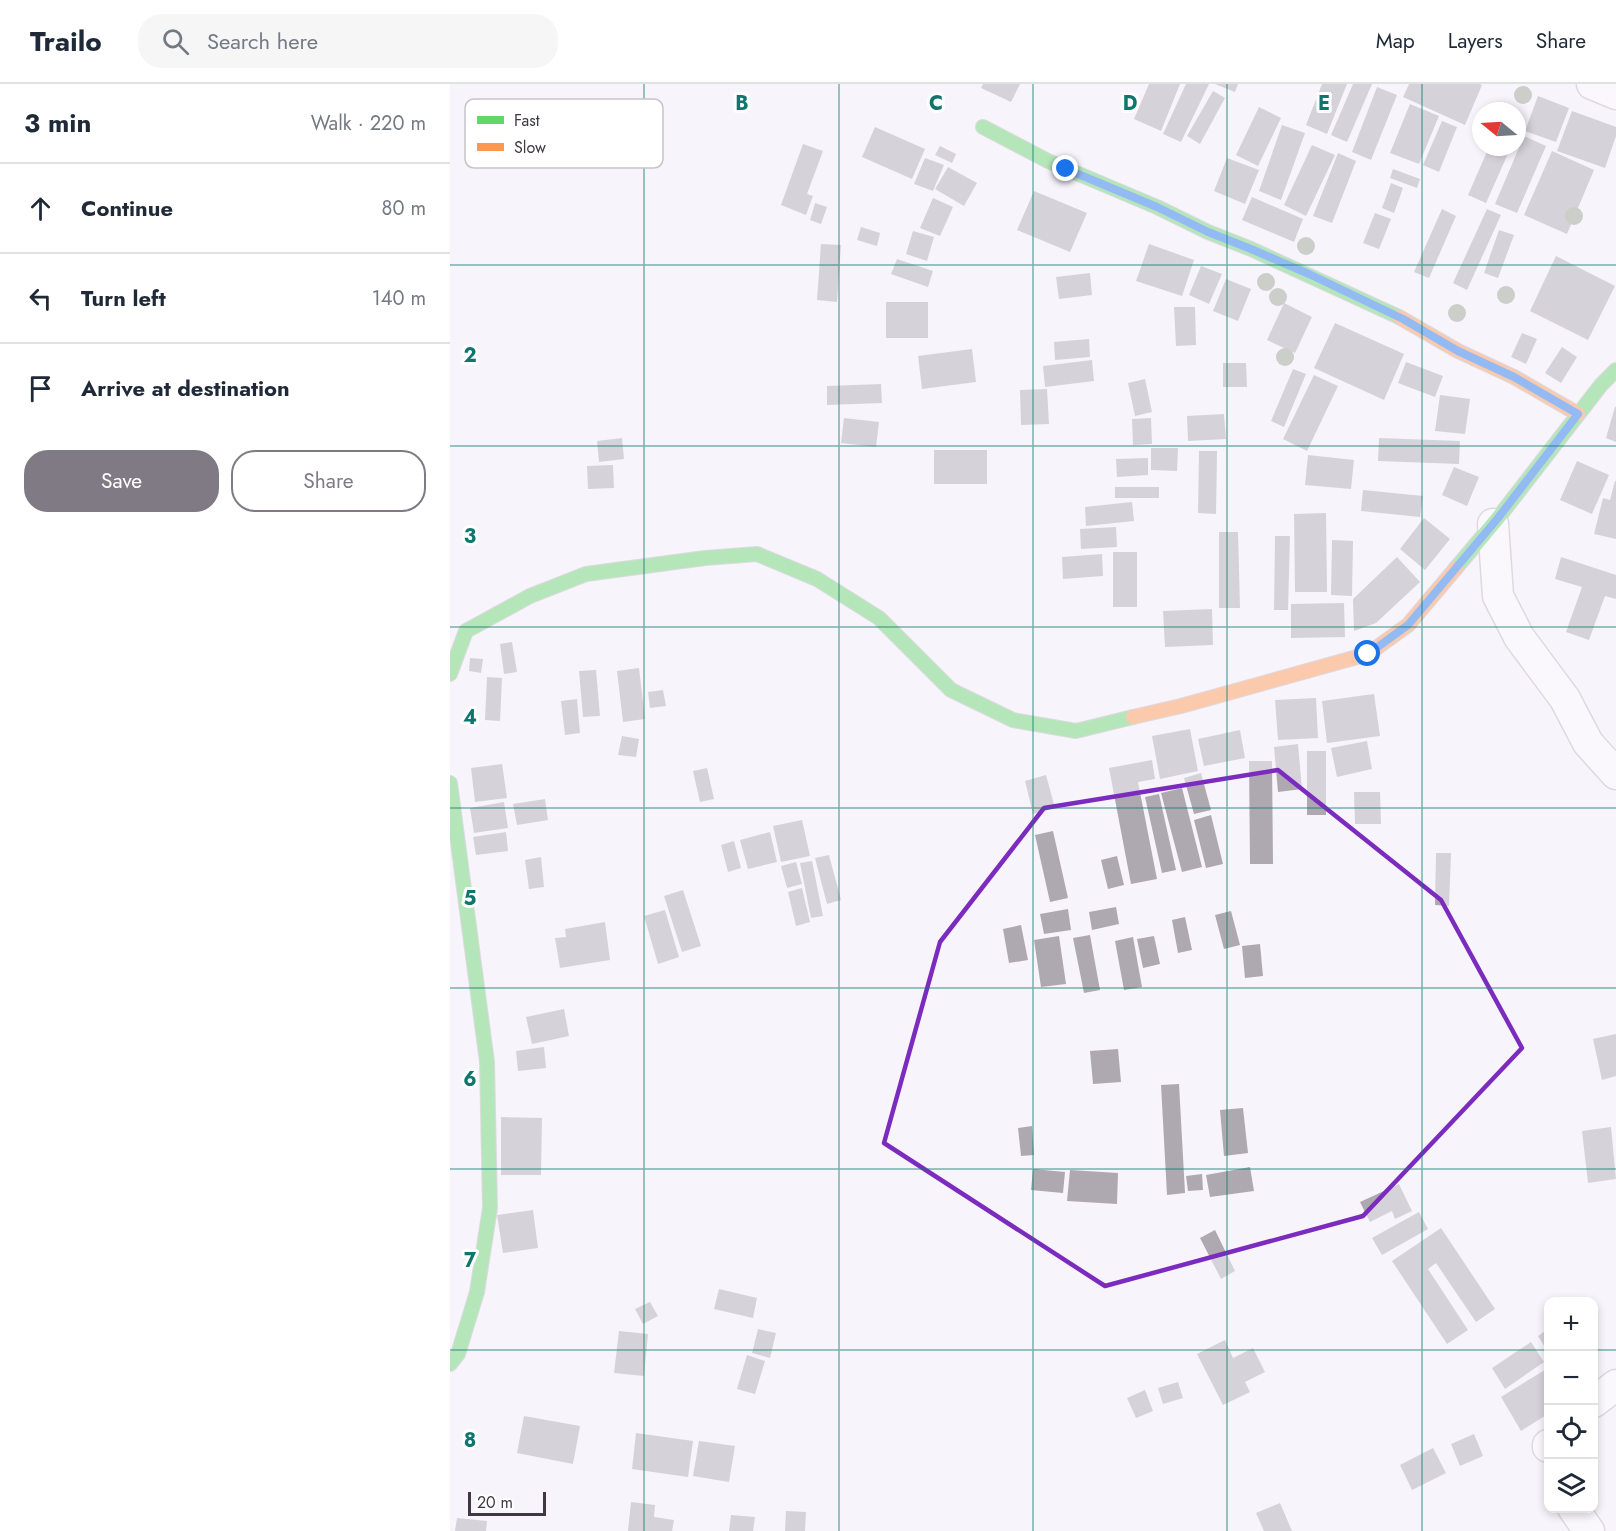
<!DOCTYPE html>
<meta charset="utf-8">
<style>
:root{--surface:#fff;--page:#f6f6f7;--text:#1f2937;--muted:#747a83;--line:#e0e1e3;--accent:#7f7a84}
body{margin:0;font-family:Jost,sans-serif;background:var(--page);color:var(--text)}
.controls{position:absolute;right:18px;bottom:18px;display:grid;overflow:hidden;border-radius:12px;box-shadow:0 3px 9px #0003}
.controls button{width:54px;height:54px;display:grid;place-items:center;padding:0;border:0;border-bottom:2px solid var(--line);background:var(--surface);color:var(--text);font:30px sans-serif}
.compass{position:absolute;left:1022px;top:18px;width:54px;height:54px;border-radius:50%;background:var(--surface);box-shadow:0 3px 9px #0003;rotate:288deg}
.scale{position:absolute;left:18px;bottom:15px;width:78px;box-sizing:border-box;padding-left:6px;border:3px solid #3e3844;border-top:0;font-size:16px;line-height:21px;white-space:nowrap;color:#3e3844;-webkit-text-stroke:4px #fff;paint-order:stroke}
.stop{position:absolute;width:18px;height:18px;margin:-14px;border:4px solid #1a73e8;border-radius:50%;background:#fff}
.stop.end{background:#1a73e8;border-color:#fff;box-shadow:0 2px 6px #0008}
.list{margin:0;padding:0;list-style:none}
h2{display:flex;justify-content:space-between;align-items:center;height:78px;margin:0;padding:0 24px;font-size:26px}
h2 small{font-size:20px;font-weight:400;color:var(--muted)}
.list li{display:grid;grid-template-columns:39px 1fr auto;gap:18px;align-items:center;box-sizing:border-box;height:90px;padding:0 24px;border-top:2px solid var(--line)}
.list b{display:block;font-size:22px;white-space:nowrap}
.list em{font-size:20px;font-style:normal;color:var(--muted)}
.actions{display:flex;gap:12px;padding:18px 24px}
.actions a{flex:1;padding:14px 0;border:2px solid var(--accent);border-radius:24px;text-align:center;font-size:21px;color:var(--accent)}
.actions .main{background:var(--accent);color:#fff}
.icon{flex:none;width:33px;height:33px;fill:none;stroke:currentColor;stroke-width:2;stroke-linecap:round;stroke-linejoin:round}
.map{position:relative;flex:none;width:1166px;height:1447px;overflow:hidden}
header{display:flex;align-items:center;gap:36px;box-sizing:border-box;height:84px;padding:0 30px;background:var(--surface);border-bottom:2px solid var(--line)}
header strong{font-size:28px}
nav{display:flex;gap:33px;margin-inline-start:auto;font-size:21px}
.search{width:420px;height:54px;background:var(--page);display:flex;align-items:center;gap:15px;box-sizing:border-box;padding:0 21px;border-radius:24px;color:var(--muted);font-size:22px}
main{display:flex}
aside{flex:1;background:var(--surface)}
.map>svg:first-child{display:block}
</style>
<header>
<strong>Trailo</strong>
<div class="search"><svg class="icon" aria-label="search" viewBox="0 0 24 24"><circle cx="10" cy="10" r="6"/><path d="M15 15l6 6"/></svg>Search here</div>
<nav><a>Map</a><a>Layers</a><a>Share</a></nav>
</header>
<main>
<aside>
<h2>3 min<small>Walk · 220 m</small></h2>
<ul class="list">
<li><svg class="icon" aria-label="ahead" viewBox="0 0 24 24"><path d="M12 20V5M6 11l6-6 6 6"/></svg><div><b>Continue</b></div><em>80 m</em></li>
<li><svg class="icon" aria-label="left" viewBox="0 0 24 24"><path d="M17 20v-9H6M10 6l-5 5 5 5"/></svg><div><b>Turn left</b></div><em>140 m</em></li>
<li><svg class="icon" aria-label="arrive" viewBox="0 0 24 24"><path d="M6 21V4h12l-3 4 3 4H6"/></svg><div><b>Arrive at destination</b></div></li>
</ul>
<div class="actions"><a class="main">Save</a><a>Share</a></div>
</aside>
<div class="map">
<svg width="1166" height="1447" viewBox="0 0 1166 1447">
<rect width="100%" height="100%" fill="#f8f4fb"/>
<!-- building -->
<path fill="#aea9b1" d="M533,0h37l-9,18 -30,-14z
M699,0h31l-19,47 -27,-12z
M736,0h23l-28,58 -18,-8z
M765,0h23l-3,8z
M872,0h25l-20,50 -21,-9z
M903,0h19l-25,58 -16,-7z
M959,0h70l3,1 -17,40 -62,-28z
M927,3l20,8 -26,65 -19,-8z
M763,7l12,7 -25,46 -13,-8z
M1088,12l31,12 -13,34 -31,-11z
M960,20l29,12 -20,48 -29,-11z
M809,23l22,11 -23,48 -22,-11z
M1122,27l44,16v9l-11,32 -48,-17z
M992,37l15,6 -18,45 -16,-7z
M832,41l23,8 -24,67 -22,-9z
M425,43l50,22 -13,30 -50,-22z
M1074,52l22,10 -29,67 -22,-9z
M353,60l20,7 -16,43 6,2 -7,19 -25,-10z
M862,61l23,10 -29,61 -22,-11z
M490,62l16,8 -4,9 -17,-8z
M1039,63h22l-25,56 -18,-8z
M1102,67l42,19 -27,64 -43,-19z
M888,69l18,8 -24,62 -19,-7z
M475,74l19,7 -11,26 -19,-7z
M777,74l32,12 -14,34 -31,-13z
M498,83l29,16 -13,23 -29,-17z
M943,85l27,10 -3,9 -27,-10z
M941,99l12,5 -9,25 -12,-5z
M584,107l53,22 -17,39 -53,-22z
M802,113l51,22 -9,23 -52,-22z
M483,114l20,9 -13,29 -20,-8z
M365,119l12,4 -6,17 -11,-4z
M992,125l14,7 -27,62 -15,-6z
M1037,125l14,6 -34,75 -14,-7z
M925,129l16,6 -12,30 -16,-6z
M411,143l19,6 -3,13 -20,-6z
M1049,146l15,5 -16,43 -14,-5z
M463,147l21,6 -7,24 -21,-7z
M371,160l20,1 -4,57 -20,-2z
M699,160l45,16 -12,36 -46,-15z
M1106,172l59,30 -27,54 -58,-29z
M447,175l36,12 -5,16 -37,-13z
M751,182l21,8 -13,30 -20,-9z
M640,189l2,22 -33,4 -3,-22z
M776,195l25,10 -13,32 -25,-10z
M436,218h42v36h-42z
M834,219l28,14 -17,36 -28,-13z
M724,223h21l1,38 -20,1z
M885,239l69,31 -20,46 -70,-32z
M1072,249l15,6 -11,25 -15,-7z
M639,255l1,18 -35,3 -1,-18z
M1112,263l15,10 -16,26 -16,-10z
M522,265l4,33 -54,7 -4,-33z
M642,276l2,21 -49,6 -2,-21z
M956,278l37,14 -8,21 -37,-14z
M773,279h23l1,24h-24z
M843,285l13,5 -22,53 -13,-6z
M864,291l24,11 -31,65 -24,-12z
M695,295l7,33 -17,4 -7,-33z
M431,300l1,19 -55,2v-19z
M597,305l2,35 -28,1 -1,-35z
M990,311l30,4 -5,35 -30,-3z
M1165,323h1v35l-10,-4z
M774,330l2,25 -38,2 -1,-25z
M394,334l35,4 -3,25 -35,-4z
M701,334l1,26 -19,1 -1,-26z
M172,354l2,21 -25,3 -2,-21z
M929,354l81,3 -1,23 -81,-3z
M701,364h27l-1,23 -26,-1z
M484,366h53v34h-53z
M749,367h18l-1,63 -18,-1z
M858,371l46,5 -3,29 -46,-4z
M698,374v17l-31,2 -1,-18z
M1127,377l32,14 -17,39 -32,-14z
M163,381l1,23 -26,1 -1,-23z
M1004,383l25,10 -12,29 -25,-11z
M1165,397h1v58l-22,-5 9,-36 7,2z
M665,403h44v11h-44z
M913,406l60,6 -3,21 -59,-6z
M682,418l2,19 -48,5 -1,-19z
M876,429l1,79h-32l-1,-78z
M974,434l26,21 -25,31 -25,-21z
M666,443l1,20 -36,2 -1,-20z
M769,448h19l2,76h-21z
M825,452h15l-2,74h-14z
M882,456l21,1 -1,55 -21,-1z
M663,468h24v55h-24z
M652,470l1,22 -40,3 -1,-22z
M947,473l23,25 -44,41 -22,8 -1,-32z
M1111,473l55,18v24l-11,-3 -16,44 -23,-8 16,-45 -27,-8z
M894,519l1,34 -54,1v-34z
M762,525l1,36 -48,2 -2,-36z
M62,558l5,30 -13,2 -4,-30z
M20,574l13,1 -2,14 -12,-2z
M189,584l6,51 -22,3 -6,-51z
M146,586l4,46 -17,1 -4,-46z
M37,593l15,1 -2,43 -15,-1z
M213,606l3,16 -16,2 -2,-16z
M924,610l6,42 -53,7 -5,-42z
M866,614l2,40 -40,2 -3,-40z
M127,615l3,34 -15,2 -4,-34z
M740,645l8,42 -38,8 -8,-43z
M790,646l5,28 -41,8 -6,-27z
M172,652l17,3 -3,18 -18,-2z
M917,657l5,28 -35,8 -6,-29z
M848,660l4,45 -24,3 -4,-45z
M857,667h19v64h-19z
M702,676l3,19 -17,3 19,97 -26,5 -22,-116z
M799,677h23l1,103h-23z
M52,680l5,34 -32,4 -4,-34z
M257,684l7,31 -14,3 -7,-31z
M751,689l10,37 -17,4 -10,-36z
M596,691l9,33 -22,6 -8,-33z
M732,704l20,79 -20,5 -21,-79z
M904,708h26l1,32h-26z
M709,710l17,76 -14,3 -17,-76z
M95,715l3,21 -31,5 -4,-21z
M54,718l4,26 -34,5 -4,-25z
M761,731l12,49 -17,4 -12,-48z
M352,736l8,36 -29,6 -8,-36z
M603,747l15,67 -18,4 -15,-67z
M56,748l2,19 -32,4 -3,-18z
M320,748l7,30 -29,7 -8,-29z
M284,757l7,27 -13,4 -7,-27z
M986,769h15l-2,53 -14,-1z
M379,771l12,45 -14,4 -12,-46z
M667,772l7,29 -16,4 -7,-29z
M91,773l3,30 -15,2 -4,-29z
M362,777l11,55 -12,2 -11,-55z
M346,778l6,22 -15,4 -6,-22z
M352,804l8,34 -14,4 -8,-34z
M233,806l18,56 -19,6 -18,-56z
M666,823l3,17 -27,6 -3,-18z
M618,825l3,21 -27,4 -4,-20z
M215,826l14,47 -21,7 -14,-48z
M781,827l9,34 -16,4 -9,-34z
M735,833l7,33 -14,3 -6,-33z
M155,838l5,38 -50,8 -5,-30 11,-1 -1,-8z
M571,841l7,35 -19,3 -6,-34z
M640,851l10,55 -16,3 -11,-55z
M609,852l7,48 -25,3 -7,-47z
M704,852l6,28 -17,4 -6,-29z
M683,853l9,50 -18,3 -9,-49z
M810,860l3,32 -18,2 -3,-32z
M114,925l5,27 -37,8 -6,-27z
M1166,950v42l-14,4 -9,-41z
M94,963l2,21 -28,3 -2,-20z
M668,965l3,33 -28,2 -3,-33z
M729,1000l6,109 -18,2 -6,-110z
M793,1024l5,45 -24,3 -4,-46z
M51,1033l41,1 -1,57h-40z
M582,1042l2,29 -13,1 -3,-28z
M1161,1043l5,52 -28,4 -6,-52z
M800,1083l4,24 -44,6 -4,-22z
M583,1085l32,3 -2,21 -32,-3z
M620,1086l48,3 -1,31 -50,-3z
M752,1090l1,16 -15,1 -2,-15z
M949,1100l13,27 -17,8 -3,-8 -22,11 -10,-20z
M83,1126l5,38 -35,5 -6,-38z
M969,1128l9,17 -46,26 -10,-17z
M991,1144l54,81 -19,13 -40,-59 -8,6 40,61 -21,14 -55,-83z
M765,1146l20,41 -14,8 -21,-41z
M269,1205l38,9 -4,20 -39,-9z
M200,1218l8,14 -15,8 -8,-15z
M308,1245l18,4 -6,25 -18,-5z
M1098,1245v23l-10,-16z
M169,1247l29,3 -4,42 -30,-3z
M775,1256l8,18 20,-10 12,24 -20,10 5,10 -27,13 -26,-51z
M1081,1258l13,20 -39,27 -13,-21z
M297,1271l18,6 -10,33 -18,-5z
M1098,1284v46l-27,17 -20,-34z
M728,1298l5,16 -20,6 -5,-16z
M695,1306l8,21 -17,7 -9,-20z
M74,1332l56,10 -7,38 -56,-11z
M186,1349l57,8 -5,36 -56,-8z
M1024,1350l9,22 -23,10 -9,-22z
M249,1357l36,5 -6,36 -36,-6z
M983,1364l13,25 -34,17 -12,-25z
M181,1418l24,3 -1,12 20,3 -2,11h-44z
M830,1419l12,28h-28l-8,-18z
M336,1427l20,1 -1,19h-20z
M281,1431l24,2 -2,14h-24z
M7,1434l30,3 -1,10h-31z"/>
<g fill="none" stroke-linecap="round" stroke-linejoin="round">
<!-- street casing -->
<g stroke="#beb9c2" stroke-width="33">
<path id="street" d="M1142,0l24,10
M1043,440l5,72 21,41 46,62 23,44 28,31
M1144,1318l22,-17
M1098,1361v2
M1123,1424l16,23"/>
</g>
<!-- fast casing -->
<g stroke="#beb9c2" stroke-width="16">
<path id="fast" d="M533,43l65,34 109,46 51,25 43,17 148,68
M1006,484l42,-50 103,-133 15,-15
M0,590l16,-43 64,-35 56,-22 119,-16 52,-4 60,25 62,39 72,72 62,30 63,11 57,-14
M0,699l37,279 3,146 -13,84 -19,62 -8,10"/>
</g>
<!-- slow casing -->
<g stroke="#beb9c2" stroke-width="16">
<path id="slow" d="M949,233l59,34 56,26 64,37
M683,633l48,-11 187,-52 40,-29 48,-57"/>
</g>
<!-- street -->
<use href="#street" stroke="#fefdfe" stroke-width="30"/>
<!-- fast -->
<use href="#fast" stroke="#63d668" stroke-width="14"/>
<!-- slow -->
<use href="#slow" stroke="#ff974d" stroke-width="14"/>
</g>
<!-- trees -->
<g fill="#94a18c">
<circle cx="1073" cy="11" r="9"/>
<circle cx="1124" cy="132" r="9"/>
<circle cx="856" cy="162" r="9"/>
<circle cx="816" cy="198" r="9"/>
<circle cx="1056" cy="211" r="9"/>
<circle cx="828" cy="213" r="9"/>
<circle cx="1007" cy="229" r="9"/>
<circle cx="835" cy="273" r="9"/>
</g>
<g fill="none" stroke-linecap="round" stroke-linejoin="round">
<!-- route -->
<path stroke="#1a73e8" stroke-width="8" d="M616,85l91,38 51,25 43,17 58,25 94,45 55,32 56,26 64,37 -80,104 -90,107 -40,29"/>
</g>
<!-- marked area -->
<path d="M0 0H1166V1447H0ZM828,686l163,130 81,148 -159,168 -258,70 -221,-143 56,-201 104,-134z" fill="#f8f4fb" fill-opacity=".55" fill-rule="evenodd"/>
<path fill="none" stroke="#7b2cbf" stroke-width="4.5" stroke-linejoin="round" d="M828,686l163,130 81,148 -159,168 -258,70 -221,-143 56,-201 104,-134z"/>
<!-- grid -->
<path fill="none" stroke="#0f766e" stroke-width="1.5" stroke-opacity="0.55" d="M194,0v1447M389,0v1447M583,0v1447M777,0v1447M972,0v1447M0,181h1166M0,362h1166M0,543h1166M0,724h1166M0,904h1166M0,1085h1166M0,1266h1098M1144,1266h22"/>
<!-- legend -->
<rect x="15" y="15" width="198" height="69" rx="9" fill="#fff" stroke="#c5c3c7" stroke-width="1.5"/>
<rect x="27" y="32" width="27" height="8" fill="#63d668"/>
<rect x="27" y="59" width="27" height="8" fill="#ff974d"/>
<g font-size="16" fill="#3e3844">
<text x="64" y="42">Fast</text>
<text x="64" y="69">Slow</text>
</g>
<g font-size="20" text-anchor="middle" font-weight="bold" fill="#0f766e" stroke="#fff" stroke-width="6" stroke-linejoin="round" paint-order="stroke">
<text x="292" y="26">B</text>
<text x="486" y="26">C</text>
<text x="680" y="26">D</text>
<text x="874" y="26">E</text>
<text x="20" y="278">2</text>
<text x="20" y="459">3</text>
<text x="20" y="640">4</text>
<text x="20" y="821">5</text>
<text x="20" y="1002">6</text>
<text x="20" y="1183">7</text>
<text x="20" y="1363">8</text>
</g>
</svg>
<div class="controls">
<button>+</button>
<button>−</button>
<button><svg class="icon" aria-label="locate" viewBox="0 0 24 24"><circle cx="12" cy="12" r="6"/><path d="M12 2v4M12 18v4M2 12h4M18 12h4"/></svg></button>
<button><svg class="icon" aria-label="layers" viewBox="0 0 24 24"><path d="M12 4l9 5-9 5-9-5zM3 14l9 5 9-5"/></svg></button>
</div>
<svg class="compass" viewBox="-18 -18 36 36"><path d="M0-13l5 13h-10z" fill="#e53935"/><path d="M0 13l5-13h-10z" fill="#747a83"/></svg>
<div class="scale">20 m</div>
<div class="stop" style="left:918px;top:570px"></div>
<div class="stop end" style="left:616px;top:85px"></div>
</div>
</main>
